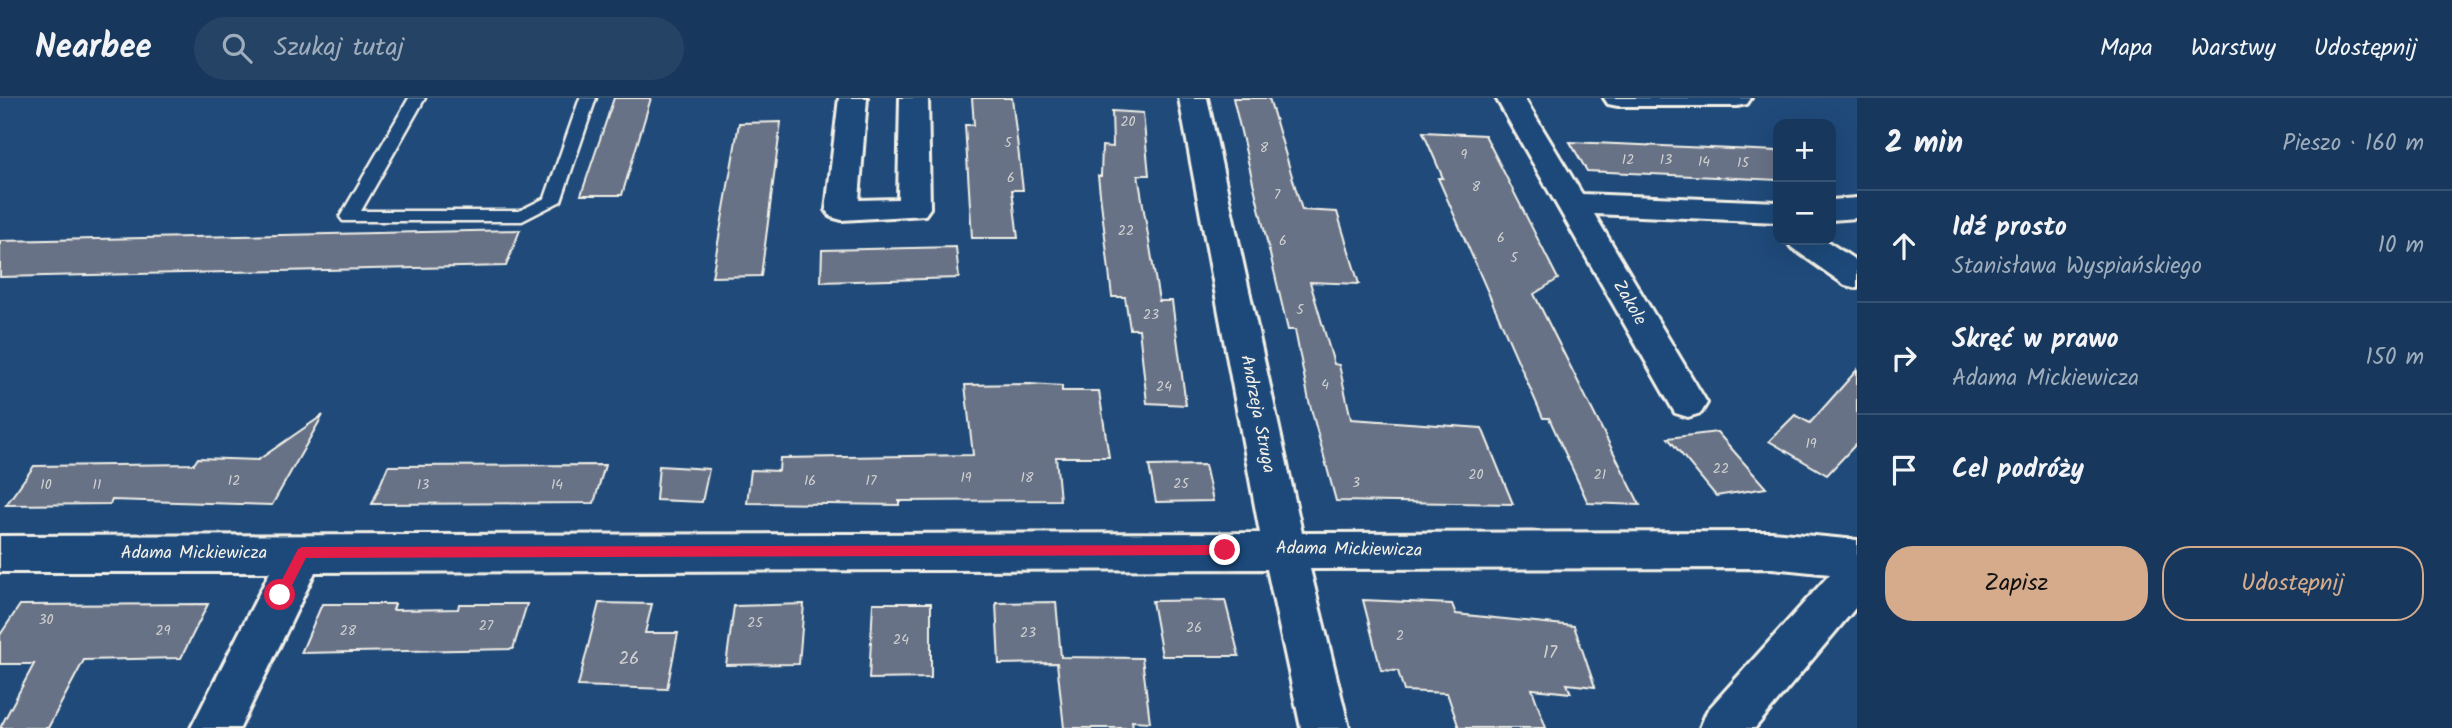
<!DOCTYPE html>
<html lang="pl">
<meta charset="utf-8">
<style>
:root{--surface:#17385c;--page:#244365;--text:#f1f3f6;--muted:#9eacbb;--line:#365272;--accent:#d6ab8b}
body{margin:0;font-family:Kalam,sans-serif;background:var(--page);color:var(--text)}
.controls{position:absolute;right:21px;top:21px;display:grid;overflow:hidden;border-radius:14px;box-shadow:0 7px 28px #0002}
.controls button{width:63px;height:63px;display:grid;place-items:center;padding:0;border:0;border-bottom:2px solid var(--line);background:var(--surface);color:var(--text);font:35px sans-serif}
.stop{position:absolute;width:21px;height:21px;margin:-16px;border:5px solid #e11d48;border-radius:50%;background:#fff}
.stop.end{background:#e11d48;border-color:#fff;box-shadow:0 2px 7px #0008}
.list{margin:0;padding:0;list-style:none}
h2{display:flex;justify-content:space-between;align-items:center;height:91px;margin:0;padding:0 28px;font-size:30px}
h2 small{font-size:23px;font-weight:400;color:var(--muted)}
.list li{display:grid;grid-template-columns:46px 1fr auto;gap:21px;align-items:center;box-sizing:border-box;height:112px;padding:0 28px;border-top:2px solid var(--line)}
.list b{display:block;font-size:26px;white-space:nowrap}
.list p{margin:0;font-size:23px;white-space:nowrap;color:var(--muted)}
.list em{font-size:23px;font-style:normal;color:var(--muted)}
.actions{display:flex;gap:14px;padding:21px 28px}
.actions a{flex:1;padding:16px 0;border:2px solid var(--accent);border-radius:28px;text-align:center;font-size:24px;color:var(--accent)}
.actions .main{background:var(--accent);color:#111}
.icon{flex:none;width:38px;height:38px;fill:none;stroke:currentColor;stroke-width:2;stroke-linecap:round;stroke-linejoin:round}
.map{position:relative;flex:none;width:1857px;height:630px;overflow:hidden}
header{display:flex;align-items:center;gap:42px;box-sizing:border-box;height:98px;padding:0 35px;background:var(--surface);border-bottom:2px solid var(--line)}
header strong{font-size:33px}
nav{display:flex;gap:38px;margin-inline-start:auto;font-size:24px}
.search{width:490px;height:63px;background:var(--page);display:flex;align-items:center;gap:18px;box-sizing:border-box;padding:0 24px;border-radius:38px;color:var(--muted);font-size:26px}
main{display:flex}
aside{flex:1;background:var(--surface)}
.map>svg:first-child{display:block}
</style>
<header>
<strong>Nearbee</strong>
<div class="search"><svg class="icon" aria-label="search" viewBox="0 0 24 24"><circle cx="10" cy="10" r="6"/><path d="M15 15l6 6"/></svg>Szukaj tutaj</div>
<nav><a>Mapa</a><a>Warstwy</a><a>Udostępnij</a></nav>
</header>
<main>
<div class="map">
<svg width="1857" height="630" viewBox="0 0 1857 630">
<rect width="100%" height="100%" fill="#1f4a7a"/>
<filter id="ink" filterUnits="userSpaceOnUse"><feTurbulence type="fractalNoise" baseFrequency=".0143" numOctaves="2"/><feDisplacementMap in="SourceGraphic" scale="14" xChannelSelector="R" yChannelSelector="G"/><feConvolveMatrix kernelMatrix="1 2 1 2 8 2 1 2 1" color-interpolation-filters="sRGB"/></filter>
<g filter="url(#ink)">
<!-- building -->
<path fill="#677287" stroke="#f4f1e8" stroke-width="2" d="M614,0h37l-29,97h-41z
M972,0h40l11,92h-11l6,48h-46l-7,-113h9z
M1233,0h36l33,112 35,2 22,72 -49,-2 24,82 5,1 12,54 131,9 31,76 -177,-3 -27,-100 -14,-71h-7z
M1112,13l31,2 6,62h-11l21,126h13l14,104 -39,-2 -8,-74h-9l-5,-32h-13l-14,-121h3l1,-30 11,1z
M781,24l-20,154 -49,1 27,-154z
M1423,34l62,3 73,144 -24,15 106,211 -52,-2 -39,-85h-6l-105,-240h5z
M1570,44l208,9v29l-191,-9z
M520,132l-14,36 -506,11v-36z
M956,149l3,31 -138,4 1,-32z
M1857,272v73l-30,32 -58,-34 26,-26 15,8z
M1030,286l32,2v5h37l10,66h-53l4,43 -161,1v4l-152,-2 4,-33 28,1 1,-13 193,-3 -8,-70z
M323,317l-51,90 -160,-5 -2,4 -104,1 28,-39 160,-2 4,-6 60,2z
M1717,334l49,56 -50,8 -48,-58z
M605,367l-11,38 -222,1 16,-38z
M1205,367l8,36 -57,1 -7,-36z
M659,368l50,3 -7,33 -46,-2z
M1225,502l14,56h-77l-10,-55z
M1363,502l89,4 4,10 118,12 21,61 -28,-3 4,9 -39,-4 14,39h-87l-12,-35 -43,-2 -6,-20 -17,-1z
M1056,504l5,55 81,1 8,64 -18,-1 1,7h-69l-7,-65 -58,1 -3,-61z
M599,505l53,1 -7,29h33l-11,56 -89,-3z
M873,505h58v75l-62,1z
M208,506l-27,54 -97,2 -36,68h-48l34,-64h-34v-29l20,-30z
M322,506h73l-2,6 65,-1 1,-5h68l-14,45 -212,4z
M804,506l-5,60 -73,1 8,-59z"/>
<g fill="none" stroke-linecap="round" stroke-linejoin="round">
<!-- lane casing -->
<g stroke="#f4f1e8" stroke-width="5">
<path id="lane" d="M409,0h16l-64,113h158l26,-13 35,-100h16l-35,103 -39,20h-179l-3,-4z"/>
</g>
<!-- street casing -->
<g stroke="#f4f1e8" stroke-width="6">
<path id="street" d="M839,0h28l-8,102 39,-1 2,-101h28l2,110 -5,7 -83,5 -11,-3 -5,-7z
M1179,0h28l95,435 470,-1 85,8v66l-102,122h-55l7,-17 123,-137 -58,-6 -462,1 39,159h-48l-34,-159 -952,3 -75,156h-49l79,-156h-270v-36l1260,-3z
M1496,0h28l58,96 196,8v20l-184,-8 113,189 -6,10 -13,4 -13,-4z
M1604,0h147l-4,6 -10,2h-119l-10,-2z
M1857,100v20l-26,2v-20z
M1787,142h38l32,21v27l-12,-3 -54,-38z"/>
</g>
<!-- lane -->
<use href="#lane" fill="#1f4a7a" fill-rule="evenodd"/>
<!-- street -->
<use href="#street" fill="#1f4a7a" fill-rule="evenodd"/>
</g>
</g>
<!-- route -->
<path fill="#e11d48" d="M1225,447l6,5 -6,5 -919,3 -21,41h-9l-2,-4 24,-46 4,-2z"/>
<g text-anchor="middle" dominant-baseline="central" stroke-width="6" stroke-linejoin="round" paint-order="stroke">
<!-- number labels -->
<g font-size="14" fill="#d1d1d0">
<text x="1128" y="24">20</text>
<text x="1008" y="45">5</text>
<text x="1264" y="50">8</text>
<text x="1464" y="57">9</text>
<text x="1628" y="62">12</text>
<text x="1666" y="62">13</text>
<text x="1704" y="64">14</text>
<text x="1743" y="65">15</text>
<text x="1011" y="80">6</text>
<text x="1476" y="89">8</text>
<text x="1277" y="97">7</text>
<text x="1126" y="133">22</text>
<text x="1501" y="140">6</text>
<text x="1283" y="143">6</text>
<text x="1514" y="160">5</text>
<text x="1300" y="212">5</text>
<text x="1151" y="217">23</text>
<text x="1325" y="287">4</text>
<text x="1164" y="289">24</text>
<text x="1811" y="346">19</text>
<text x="1721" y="371">22</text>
<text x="1476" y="377">20</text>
<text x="1600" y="377">21</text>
<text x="966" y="380">19</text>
<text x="1027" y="380">18</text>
<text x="234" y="383">12</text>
<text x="810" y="383">16</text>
<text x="871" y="383">17</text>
<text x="1356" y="385">3</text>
<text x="1181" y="386">25</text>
<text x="46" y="387">10</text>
<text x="97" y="387">11</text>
<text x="423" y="387">13</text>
<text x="557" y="387">14</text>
<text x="46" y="522">30</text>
<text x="755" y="525">25</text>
<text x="486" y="528">27</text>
<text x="1194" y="530">26</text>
<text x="163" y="533">29</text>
<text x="348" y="533">28</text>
<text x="1028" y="535">23</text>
<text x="1400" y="538">2</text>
<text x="901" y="542">24</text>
</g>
<!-- street labels -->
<g font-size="18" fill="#f4f1e8" stroke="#1f4a7a">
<text transform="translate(1629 205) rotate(60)">Zakole</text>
<text transform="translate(1257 316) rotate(79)">Andrzeja Struga</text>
<text transform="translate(1349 452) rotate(1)">Adama Mickiewicza</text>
<text x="194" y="455">Adama Mickiewicza</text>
</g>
<!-- near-number labels -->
<g font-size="18" fill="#d1d1d0">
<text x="1550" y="555">17</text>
<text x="629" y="561">26</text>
</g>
</g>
</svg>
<div class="controls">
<button>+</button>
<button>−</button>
</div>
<div class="stop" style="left:280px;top:497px"></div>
<div class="stop end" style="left:1225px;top:452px"></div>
</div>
<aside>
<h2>2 min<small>Pieszo · 160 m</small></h2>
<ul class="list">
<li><svg class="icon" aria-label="ahead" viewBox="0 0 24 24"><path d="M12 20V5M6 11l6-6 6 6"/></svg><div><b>Idź prosto</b><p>Stanisława Wyspiańskiego</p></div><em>10 m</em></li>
<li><svg class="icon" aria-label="right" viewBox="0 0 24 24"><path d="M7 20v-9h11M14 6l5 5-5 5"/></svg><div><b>Skręć w prawo</b><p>Adama Mickiewicza</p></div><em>150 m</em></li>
<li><svg class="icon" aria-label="arrive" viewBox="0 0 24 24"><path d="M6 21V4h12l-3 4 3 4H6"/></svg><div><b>Cel podróży</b></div></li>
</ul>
<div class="actions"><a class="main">Zapisz</a><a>Udostępnij</a></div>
</aside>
</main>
